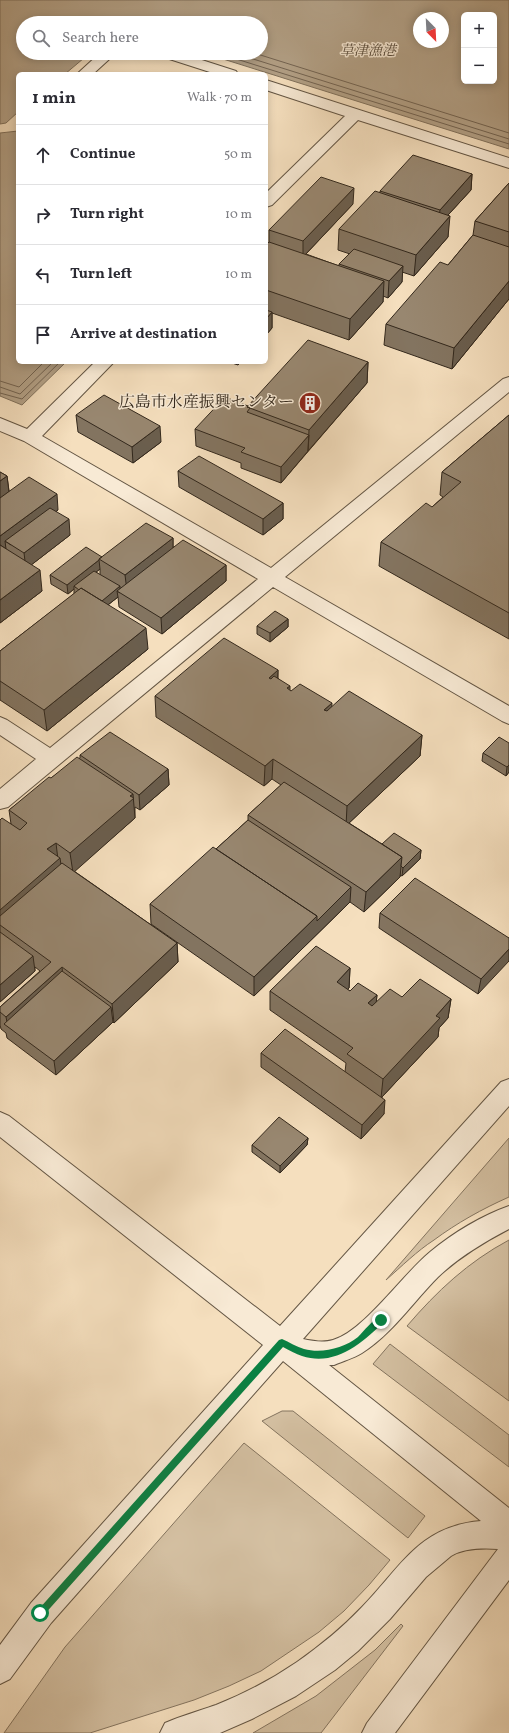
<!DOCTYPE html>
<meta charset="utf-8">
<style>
:root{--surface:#fff;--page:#f7f7f7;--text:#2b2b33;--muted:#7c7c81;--line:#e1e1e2}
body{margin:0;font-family:Vollkorn,"Noto Serif JP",serif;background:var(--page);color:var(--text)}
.controls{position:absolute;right:12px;top:12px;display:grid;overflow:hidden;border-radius:6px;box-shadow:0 2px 10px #0003}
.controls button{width:36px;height:36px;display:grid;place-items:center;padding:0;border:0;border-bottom:1px solid var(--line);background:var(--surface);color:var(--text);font:20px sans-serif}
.compass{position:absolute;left:413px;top:12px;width:36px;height:36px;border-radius:50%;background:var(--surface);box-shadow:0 2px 10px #0003;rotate:156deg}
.stop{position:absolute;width:12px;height:12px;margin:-9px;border:3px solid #0b8043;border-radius:50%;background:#fff}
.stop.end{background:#0b8043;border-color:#fff;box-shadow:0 1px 4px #0008}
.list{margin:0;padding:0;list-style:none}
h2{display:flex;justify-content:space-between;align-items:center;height:52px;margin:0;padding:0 16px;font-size:17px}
h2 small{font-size:13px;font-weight:400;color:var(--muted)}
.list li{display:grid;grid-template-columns:26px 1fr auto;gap:12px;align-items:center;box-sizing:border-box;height:60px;padding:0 16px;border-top:1px solid var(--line)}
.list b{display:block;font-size:15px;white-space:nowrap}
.list em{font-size:13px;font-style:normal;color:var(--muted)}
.icon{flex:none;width:22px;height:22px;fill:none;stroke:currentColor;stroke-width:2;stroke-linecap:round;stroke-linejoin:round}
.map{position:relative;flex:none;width:509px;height:1733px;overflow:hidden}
.search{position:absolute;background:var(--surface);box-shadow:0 2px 10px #0003;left:16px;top:16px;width:252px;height:44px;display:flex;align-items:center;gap:10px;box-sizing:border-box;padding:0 14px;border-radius:22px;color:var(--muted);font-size:15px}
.panel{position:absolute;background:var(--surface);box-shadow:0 2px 10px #0003;left:16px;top:72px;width:252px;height:292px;border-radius:6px}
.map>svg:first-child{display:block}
</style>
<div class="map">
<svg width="509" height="1733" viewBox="0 0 509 1733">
<rect width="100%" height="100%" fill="#f5dfbe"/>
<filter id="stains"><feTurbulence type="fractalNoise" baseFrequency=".005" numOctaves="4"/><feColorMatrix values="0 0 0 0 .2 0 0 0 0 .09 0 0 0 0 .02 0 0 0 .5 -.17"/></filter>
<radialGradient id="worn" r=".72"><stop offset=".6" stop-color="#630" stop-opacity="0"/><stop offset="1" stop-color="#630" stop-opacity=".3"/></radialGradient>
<!-- green -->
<path fill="#d4c0a2" stroke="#84745f" d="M509,1138v59c-27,12 -52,26 -75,43 -17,11 -32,26 -48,40z
M509,1240v161l-102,-75c30,-35 61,-64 102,-86z
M390,1344l119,91v32l-136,-103z
M282,1411h11l132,105 -17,22 -146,-117z
M244,1443l146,117 -21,25 -25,26 -25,21 -58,39 -32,15 -35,14 -104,33h-86l61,-86z
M401,1624l2,2 -82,107h-68l63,-37 59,-46z"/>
<!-- water -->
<path fill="#b3a187" stroke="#80715c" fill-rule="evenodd" d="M0,0h509v149l-305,-96h57v-30h-238v30h67l-25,21h-47v38l-12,11 -6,1zM464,15h30v66h-30zM419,18h24v24h-24z
M18,131v231h48l-44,43 -22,-9v-263z"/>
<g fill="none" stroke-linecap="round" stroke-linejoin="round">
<!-- shore -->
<path stroke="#736452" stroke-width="1" d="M217,53l292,91
M234,53l275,86
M254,53l255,80
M0,381l19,6 25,-25
M0,387l20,7 33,-32
M0,393l22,6 38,-37"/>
<!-- minor casing -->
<g stroke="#645644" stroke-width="2">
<path id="minor" d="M100,53h16l-23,21h-16z
M158,53h22l56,18 2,3h-22l-56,-18z
M266,80l243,78v10l-151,-48 -86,85 -6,2v-14l79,-77 -79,-26z
M95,362h19l-72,74 229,132 232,-189 6,-2v15l-224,185 224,129v18l-7,-3 -229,-134 -265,220 -8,2v-20l36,-30 -36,-24v-18l7,3 43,28 208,-169 -234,-138 -24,-10v-13l27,11z
M509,1079v27l-206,233c10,2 20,4 30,1 31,-9 70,-66 97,-88 23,-19 51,-36 79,-46v23c-25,13 -50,28 -71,48 -25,25 -46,57 -76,76 -8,5 -19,8 -28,12h-5l180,143v72l-114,153h-33l5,-10 131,-174c-15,-1 -34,-1 -47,7l-25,21 -36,42 -32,32 -23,19 -39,26 -44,23 -32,14h-60l5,-10c16,-7 34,-12 51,-18 28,-11 56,-26 81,-43 23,-16 45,-34 65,-55 39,-40 57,-81 119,-86l-198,-160 -232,262 -41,56 -10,5v-39l31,-42 232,-258 -263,-208v-25l9,4 271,210 221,-244z"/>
</g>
<!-- minor -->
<use href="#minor" fill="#f8ead5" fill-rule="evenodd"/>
</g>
<!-- wall -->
<path fill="#837460" stroke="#33281c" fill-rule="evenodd" d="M472,174l-1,16 -23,25v22l-34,39 -12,-4v10l-14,16 -5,-2v6l-34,38 -77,-27v15l-6,7v-90l3,-3v-12l84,-26 -47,50 33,12v-2l11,-10 -12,-4 1,-21 41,-36v-2z
M509,183v116l-57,70 -68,-24 2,-21 62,-59 25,-30 2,-14z
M229,362h12l-3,3z
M368,362l-1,21 -86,100 -40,-15v-5l-45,-17 -1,-17 53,-23z
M76,415l85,27 -28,21 -55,-31z
M509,415v224l-130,-73 2,-24 51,-35 11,-10 -3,-2 2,-23z
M178,471l105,32v16l-20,16 -84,-48z
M0,472l7,4 2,15 49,19 -2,2 14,23 -39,30 11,26 -42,32z
M173,538v9l53,18v16l-64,53 -43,-27 -1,-10 -10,8 40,44 -101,82 -47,-31v-49l74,-57v-5l-6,5 -17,-10 -1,-9 52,-18zM100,569v6l-4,-3z
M288,619v8l-18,15 -13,-8v-8z
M278,670v8l12,13 42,16 90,28 -2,21 -71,67 33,21 39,6 -1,9 -18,17 -2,-1v2l-36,35 -14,-10 -96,94 -103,-72 -1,-20 66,-55 32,-29v-5l33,-30 -9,-6 -8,7 -108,-69 -1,-21z
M499,737l10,35 -3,4 -24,-15 1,-8z
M80,755l88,14 1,16 -29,25 -5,-3v11l-61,53 103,72 1,19 -64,61 -1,-1 -57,53 -49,-37 -1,-5 -5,-4 -1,-4v-18l40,-36 -5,-4v4l-35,31v-182l11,4 -2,-14 42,-32 29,-20z
M380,913l129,25 -31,56 -99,-66z
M350,968l-1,20 -2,1 3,2 27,4 -1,8 26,-6 49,2 -3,19 -9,10 -1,9 -56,60 2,17 -23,25 -100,-72v-14l84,19 1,-9 -76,-53v-19z
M308,1138l-1,7 -27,28 -28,-21v-7z"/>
<!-- shaded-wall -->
<path fill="#6a5e4e" stroke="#33281c" d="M472,174l-1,16 -33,36 2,-16z
M354,188l-1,16 -50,53v-16z
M450,216l-2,21 -34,39 2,-21z
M403,266l-1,16 -14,16 1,-17z
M384,281l-1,21 -34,38 1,-21z
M509,281v18l-57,70 2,-21z
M272,312v16l-6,7v-16z
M238,362h3l-3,3z
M368,362l-1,21 -59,68 1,-21z
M160,426l1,16 -28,21 -1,-16z
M309,435l-1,16 -27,32v-16z
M7,476l2,16 -9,7v-18z
M57,494l1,16 -47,35 -6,-4 1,8 -6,-4v-9z
M283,503v16l-20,16v-16z
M69,519l1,16 -44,34 -2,-16z
M173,538v16l-46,37 -2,-16z
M99,560l1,9 -24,19 -2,-2v3l-6,5 -1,-9z
M226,565v16l-64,53 -1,-16z
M40,570l2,21 -42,32v-23z
M120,586v7l-3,-2 1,6 -18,14v-9z
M288,619v8l-18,15v-9z
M146,628l2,21 -101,82 -3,-21z
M278,670l-1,21 -8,-13z
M290,686v20l-3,-18z
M332,703l-1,21 -7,-14z
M422,735l-2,21 -74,70 1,-20z
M273,759l-1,20 -8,7 1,-20z
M509,765v7l-3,4 1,-9z
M168,769l1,16 -29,25 -1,-15z
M133,794l2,24 -62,55 -3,-20 60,-57z
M56,843l2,17 2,-2 3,20 -63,47v-15l47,-61z
M421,850l-1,9 -18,17 1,-8z
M402,857l-2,20 -36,35 2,-20z
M351,887l-1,15 -96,94v-19l63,-61z
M177,943l1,19 -64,61 -2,-19z
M509,949v12l-31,33 3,-15z
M33,956l2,15 -35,31v-17z
M62,967l2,19 -56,41 -2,-10z
M350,968l-1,20 -13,13 1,-19z
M377,995l-2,19 -7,-11z
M451,999l-3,19 -9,10 -1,9 -57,61 2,-19 53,-63z
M111,1007l2,15 -57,53 -2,-14z
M385,1100l-1,14 -23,25 1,-14z
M308,1138l-1,7 -27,28v-7z"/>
<!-- building -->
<path fill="#988770" stroke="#33281c" d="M413,155l59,19 -32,36 -60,-19z
M321,177l33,11 -51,53 -34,-11z
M509,183v49l-34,-11z
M375,191l75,25 -34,39 -77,-26z
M473,235l36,12v34l-55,67 -68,-24 54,-62 8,3z
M269,242l115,39 -34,38 -84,-29v-45z
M354,249l49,17 -14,15 -50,-17z
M266,310l6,2 -6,7z
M308,340l60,22 -59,68 -62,-23z
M104,395l56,31 -28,21 -56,-32z
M225,397l23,9 -1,1 3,1 -3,4 62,23 -28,32 -40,-15 4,-4 -50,-19z
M509,415v198l-128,-71 45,-39 6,4 29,-25 -19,-10z
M199,456l84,47 -20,16 -85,-48z
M0,472l7,4 -7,5z
M29,477l28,17 -57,42v-38z
M50,508l19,11 -45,34 -19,-12z
M146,523l27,15 -48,37 -26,-16z
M183,540l43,25 -65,53 -44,-27z
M0,545l40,25 -40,30z
M86,547l16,10 -3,2v1l-32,25 -17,-10z
M94,571l26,15 -18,15 -21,-13 -2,2 -5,-4z
M81,588l65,40 -102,82 -44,-29v-30z
M275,611l13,8 -18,14 -13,-7z
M224,638l54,32 -9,8 2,1 3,-3 16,10 -3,2 4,3 9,-7 32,19 -8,7 3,1 22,-20 73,44 -75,71 -74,-47 -8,7 -110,-70z
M110,732l58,37 -29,26 -59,-40z
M499,737l10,6v22l-2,2 -24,-14z
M77,757l56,37 -3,2 4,2 -64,55 -14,-10 -9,6 13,9 -60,52v-90l2,-2 18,12 7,-7 -18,-13 40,-33 2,1z
M284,782l118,75 -36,35 -118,-77z
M248,820l103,67 -34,34v-5l-101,-67z
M394,833l27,17 -18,18 -2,-2 1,-9 -20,-13z
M213,847l104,69 -63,61 -104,-73z
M62,863l115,80 -65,61 -50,-37 -56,50 -6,-5v-5l51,-45 -51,-37v-9z
M415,878l94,60v11l-28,30 -101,-66z
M0,932l33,24 -33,29z
M316,946l34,22 -13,14 13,9 8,-8 19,12 -9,8 4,3 18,-17 12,8 18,-18 31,20 -15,17 4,2 -57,61 -36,-25 6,-6 -83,-57z
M62,971l49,36 -57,54 -50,-37z
M285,1029l100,71 -23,25 -101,-72z
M279,1117l29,21 -28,28 -28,-21z"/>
<!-- route -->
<path fill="#0b8043" d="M381,1316l3,1v5c-22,21 -49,45 -82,34 -6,-2 -13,-6 -19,-9l-240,269 -3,2 -2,-2 -2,-3 2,-3 241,-270 3,-1c7,3 15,8 22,10 18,5 40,-1 54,-12 7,-7 14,-17 23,-21z"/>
<!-- icons -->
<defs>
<g id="building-disc" transform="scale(1.15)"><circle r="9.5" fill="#8f2418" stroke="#f8ead5"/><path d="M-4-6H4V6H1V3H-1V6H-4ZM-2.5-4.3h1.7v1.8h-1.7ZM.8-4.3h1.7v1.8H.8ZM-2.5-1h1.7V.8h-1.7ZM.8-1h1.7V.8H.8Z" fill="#fff"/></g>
</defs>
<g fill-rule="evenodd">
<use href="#building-disc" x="310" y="403"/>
</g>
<g text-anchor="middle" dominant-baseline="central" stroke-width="3" stroke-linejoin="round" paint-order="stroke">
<!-- far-water labels -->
<g font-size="14" font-style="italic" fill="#594c3c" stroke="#f8ead5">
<text x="368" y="51">草津漁港</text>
</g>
<!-- poi labels -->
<g font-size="16" fill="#33281c" stroke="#f8ead5" text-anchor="end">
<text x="294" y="403">広島市水産振興センター</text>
</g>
</g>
<rect width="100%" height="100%" filter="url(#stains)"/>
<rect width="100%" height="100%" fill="url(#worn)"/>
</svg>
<div class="controls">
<button>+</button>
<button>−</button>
</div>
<svg class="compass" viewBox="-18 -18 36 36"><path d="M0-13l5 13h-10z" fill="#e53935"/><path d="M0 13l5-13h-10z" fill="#7c7c81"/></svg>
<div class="stop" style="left:40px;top:1613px"></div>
<div class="stop end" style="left:381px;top:1320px"></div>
<div class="search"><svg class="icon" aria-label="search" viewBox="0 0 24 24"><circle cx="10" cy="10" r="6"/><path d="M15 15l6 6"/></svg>Search here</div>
<section class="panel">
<h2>1 min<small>Walk · 70 m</small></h2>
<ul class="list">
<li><svg class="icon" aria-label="ahead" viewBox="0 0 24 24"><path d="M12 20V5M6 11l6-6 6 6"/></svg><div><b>Continue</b></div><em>50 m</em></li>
<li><svg class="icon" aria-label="right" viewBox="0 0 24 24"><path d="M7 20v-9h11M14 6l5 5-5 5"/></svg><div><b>Turn right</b></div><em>10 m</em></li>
<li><svg class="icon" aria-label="left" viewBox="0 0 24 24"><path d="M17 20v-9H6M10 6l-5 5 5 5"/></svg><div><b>Turn left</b></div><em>10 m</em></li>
<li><svg class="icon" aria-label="arrive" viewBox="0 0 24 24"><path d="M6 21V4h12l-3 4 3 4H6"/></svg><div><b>Arrive at destination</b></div></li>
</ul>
</section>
</div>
